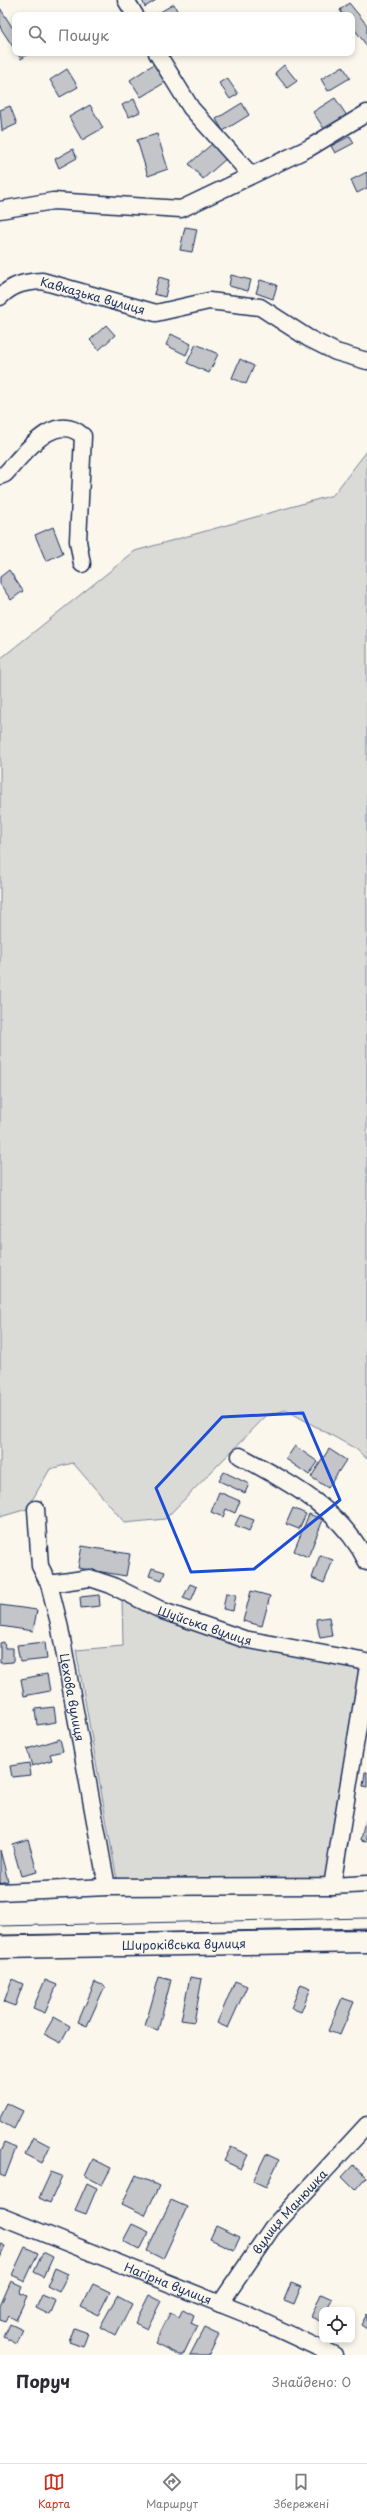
<!DOCTYPE html>
<html lang="uk">
<meta charset="utf-8">
<style>
:root{--surface:#fff;--page:#f2f2f3;--text:#2b2b33;--muted:#7c7c81;--line:#e1e1e2;--accent:#c8321e}
body{margin:0;font-family:"Playpen Sans",sans-serif;background:var(--page);color:var(--text)}
.controls{position:absolute;right:12px;bottom:12px;display:grid;overflow:hidden;border-radius:8px;box-shadow:0 2px 6px #0003}
.controls button{width:36px;height:36px;display:grid;place-items:center;padding:0;border:0;border-bottom:1px solid var(--line);background:var(--surface);color:var(--text);font:20px sans-serif}
.list{margin:0;padding:0;list-style:none}
h2{display:flex;justify-content:space-between;align-items:center;height:52px;margin:0;padding:0 16px;font-size:17px}
h2 small{font-size:13px;font-weight:400;color:var(--muted)}
.icon{flex:none;width:22px;height:22px;fill:none;stroke:currentColor;stroke-width:2;stroke-linecap:round;stroke-linejoin:round}
.map{position:relative;flex:none;width:367px;height:2355px;overflow:hidden}
.search{position:absolute;background:var(--surface);box-shadow:0 2px 6px #0003;left:12px;right:12px;top:12px;height:44px;display:flex;align-items:center;gap:10px;box-sizing:border-box;padding:0 14px;border-radius:8px;color:var(--muted);font-size:15px}
.sheet{height:108px;background:var(--surface)}
nav{display:flex;justify-content:space-around;align-items:center;box-sizing:border-box;height:56px;border-top:1px solid var(--line);background:var(--surface);font-size:11px;color:var(--muted)}
nav a{display:grid;justify-items:center;gap:2px}
nav .on{color:var(--accent)}
.map>svg:first-child{display:block}
</style>
<div class="map">
<svg width="367" height="2355" viewBox="0 0 367 2355">
<rect width="100%" height="100%" fill="#fbf7ec"/>
<filter id="ink" filterUnits="userSpaceOnUse"><feTurbulence type="fractalNoise" baseFrequency=".025" numOctaves="2"/><feDisplacementMap in="SourceGraphic" scale="8" xChannelSelector="R" yChannelSelector="G"/><feConvolveMatrix kernelMatrix="1 2 1 2 8 2 1 2 1" color-interpolation-filters="sRGB"/></filter>
<g filter="url(#ink)">
<!-- green -->
<path fill="#dadad7" stroke="#7a849a" d="M367,451v1008l-11,-10 -70,-39 -19,5 -102,104 -40,4 -52,-60 -23,6 -23,40 -27,8v-858l135,-108 198,-56z
M122,1596l240,72 -34,213 -211,-1 -41,-230 47,-4z"/>
<!-- building -->
<path fill="#c3c5c9" stroke="#1b2f5e" d="M142,0h14l-11,7z
M349,3l18,22v21l-15,-20v-11h-9l-3,-5z
M174,4l5,11h-24z
M0,8l12,19 3,-2v25l-15,-23z
M17,53h13l-9,6z
M157,62l12,18 -28,17 -11,-17z
M284,65l13,16 -10,7 -12,-15z
M343,66l7,12 -22,13 -7,-12z
M67,69l11,18 -18,10 -10,-17z
M227,78l11,16 -8,5 -11,-16z
M335,98l12,18 -22,14 -12,-18z
M134,99l6,13 -11,5 -7,-12z
M242,103l7,12 -26,16 -7,-12z
M90,105l13,23 -21,12 -13,-23z
M10,106l7,18 -15,7 -2,-21z
M157,134l11,35 -20,7 -11,-36z
M350,136l4,7 -19,10 -4,-7z
M213,143l14,15 -24,21 -14,-15z
M73,149l4,9 -18,10 -4,-9z
M367,172v16l-10,5 -6,-13z
M185,227l12,2 -5,23 -12,-2z
M231,275l20,5 -3,11 -19,-5z
M159,277l10,3 -4,17 -11,-3z
M260,280l17,5 -4,14 -17,-6z
M106,325l9,10 -16,15 -9,-10z
M171,334l20,10 -5,11 -20,-10z
M196,344l22,10 -9,19 -22,-10z
M240,359l14,7 -8,18 -14,-6z
M53,527l10,26 -17,8 -11,-26z
M9,570l14,21 -12,9 -11,-16v-7z
M295,1446l23,16 -9,13 -23,-16z
M329,1449l17,11 -18,28 -17,-11z
M224,1472l25,12 -4,9 -26,-12z
M219,1492l21,9 -5,12 -9,-4 -3,8 -12,-5z
M293,1508l13,6 -7,15 -13,-5z
M309,1514l14,6 -15,37 -14,-6z
M240,1515l14,5 -5,11 -14,-6z
M82,1546l48,8 -4,22 -48,-8z
M320,1555l13,5 -9,23 -12,-5z
M152,1568l13,4 -3,8 -13,-4z
M190,1584l7,3 -6,14 -8,-3z
M251,1591l19,5 -8,30 -19,-5z
M226,1593l10,1 -3,17 -10,-2z
M99,1595l1,11 -19,2 -1,-11z
M0,1605l37,5 -4,21 -33,-5z
M329,1617l3,19 -12,2 -4,-19z
M4,1642l1,6h8v14l-13,1v-20z
M45,1642l2,17 -27,3 -3,-17z
M47,1674l3,17 -26,5 -3,-17z
M54,1707l2,15 -19,3 -2,-16z
M60,1739l3,12 -13,3 2,6 -20,6 -5,-17z
M29,1763l2,12 -19,2 -2,-11z
M365,1772h2v15l-4,-1z
M365,1821h2v20l-6,-1z
M28,1839l9,33 -16,4 -9,-32z
M0,1850l8,31 -8,2z
M159,1977l12,3 -13,50 -13,-4z
M190,1977l12,2 -8,43 -13,-2z
M12,1979l11,5 -8,22 -11,-4z
M45,1980l12,5 -12,28 -12,-5z
M235,1981l12,5 -19,42 -11,-5z
M95,1982l10,4 -18,40 -9,-4z
M301,1984l10,4 -10,24 -10,-4z
M342,1998l12,4 -14,33 -12,-4z
M54,2017l16,9 -9,17 -17,-9z
M6,2103l17,8 -9,18 -14,-8v-6z
M33,2137l17,9 -8,17 -17,-9z
M4,2143l12,5 -11,29 -5,-2v-23z
M231,2147l17,8 -7,14 -17,-8z
M266,2154l13,6 -13,27 -13,-6z
M93,2159l18,9 -9,17 -17,-9z
M353,2165l13,12 -11,13 -13,-13z
M51,2172l11,4 -12,27 -11,-5z
M136,2175l23,11 -14,29 -23,-11z
M87,2183l10,5 -11,26 -11,-4z
M171,2200l16,7 -24,52 -16,-8z
M132,2224l17,8 -9,18 -17,-9z
M216,2226l24,11 -6,13 -24,-11z
M0,2244l5,2 -5,12z
M25,2247l13,6 -13,28 -13,-6z
M43,2252l10,5 -9,20 -10,-5z
M55,2268l13,6 -9,18 -12,-6z
M11,2281l11,5 -3,7 8,3 -11,24 -7,-4 -3,6 -6,-2v-14z
M291,2283l10,4 -7,17 -10,-4z
M93,2284l17,8 -12,23 -17,-8z
M321,2294l11,5 -5,11h-5v12l-11,-5z
M42,2295l14,6 -6,14 -14,-7z
M149,2295l12,6 -14,28 -12,-6z
M117,2296l15,8 -16,32 -16,-9z
M183,2309l11,6 -3,8 6,3 -14,29h-4l-24,-12 15,-30 9,4z
M367,2314v15l-6,-4z
M10,2324l13,6 -6,14 -13,-7z
M74,2328l14,5 -5,14 -14,-5z
M204,2328l15,7 -10,20h-19z"/>
<g fill="none" stroke-linecap="round" stroke-linejoin="round">
<!-- minor casing -->
<g stroke="#1b2f5e" stroke-width="19">
<g id="minor">
<path d="M126,0l9,15"/>
<path d="M157,53l34,55 60,67"/>
<path d="M0,210l53,-9 128,8 128,-61 58,-35"/>
<path id="s1" d="M0,297c13,-13 25,-15 42,-16l114,32 53,-12 51,6 48,31 28,14 31,9"/>
<path d="M0,476l5,-2c19,-20 49,-64 78,-38l-5,105 4,23"/>
<path d="M240,1456c50,27 101,53 127,106"/>
<path id="s2" d="M36,1509l4,57 9,18 10,39 48,264"/>
<path id="s3" d="M49,1584l41,-6 21,7 52,26 81,28 123,23"/>
<path d="M332,1886l35,-214"/>
<path d="M0,1892l107,-5 225,-1 35,-2"/>
<path id="s4" d="M0,2216l246,98 88,41"/>
<path id="s5" d="M220,2304l52,-76 95,-103"/>
</g>
</g>
<!-- secondary casing -->
<g stroke="#1b2f5e" stroke-width="25">
<g id="secondary">
<path id="s6" d="M0,1947l367,-6"/>
</g>
</g>
<!-- minor -->
<use href="#minor" stroke="#fbf7ec" stroke-width="16"/>
<!-- secondary -->
<use href="#secondary" stroke="#fbf7ec" stroke-width="22"/>
<!-- tram -->
<path stroke="#1b2f5e" stroke-width="1" d="M0,1926l367,-8
M0,1936l367,-8"/>
</g>
</g>
<!-- marked area -->
<path fill="none" stroke="#1d4ed8" stroke-width="3" stroke-linejoin="round" d="M303,1413l37,87 -86,69 -63,3 -35,-84 66,-71z"/>
<g text-anchor="middle" dominant-baseline="central" stroke-width="4" stroke-linejoin="round" paint-order="stroke">
<!-- street labels -->
<g font-size="12" fill="#1b2f5e" stroke="#fbf7ec">
<text stroke="none"><textPath href="#s1" startOffset="99">Кавказька вулиця</textPath></text>
<text stroke="none"><textPath href="#s3" startOffset="166">Шуйська вулиця</textPath></text>
<text stroke="none"><textPath href="#s2" startOffset="193">Цехова вулиця</textPath></text>
<text stroke="none"><textPath href="#s6" startOffset="184">Широківська вулиця</textPath></text>
<text stroke="none"><textPath href="#s5" startOffset="116">вулиця Манюшка</textPath></text>
<text stroke="none"><textPath href="#s4" startOffset="181">Нагірна вулиця</textPath></text>
</g>
</g>
</svg>
<div class="controls">
<button><svg class="icon" aria-label="locate" viewBox="0 0 24 24"><circle cx="12" cy="12" r="6"/><path d="M12 2v4M12 18v4M2 12h4M18 12h4"/></svg></button>
</div>
<div class="search"><svg class="icon" aria-label="search" viewBox="0 0 24 24"><circle cx="10" cy="10" r="6"/><path d="M15 15l6 6"/></svg>Пошук</div>
</div>
<section class="sheet">
<h2>Поруч<small>Знайдено: 0</small></h2>
<ul class="list">
</ul>
</section>
<nav>
<a class="on"><svg class="icon" aria-label="map" viewBox="0 0 24 24"><path d="M3 6l6-2 6 2 6-2v14l-6 2-6-2-6 2zM9 4v14M15 6v14"/></svg>Карта</a>
<a><svg class="icon" aria-label="directions" viewBox="0 0 24 24"><path d="M12 3l9 9-9 9-9-9zM9 14v-3h6M13 9l2 2-2 2"/></svg>Маршрут</a>
<a><svg class="icon" aria-label="saved" viewBox="0 0 24 24"><path d="M7 4h10v16l-5-4-5 4z"/></svg>Збережені</a>
</nav>
